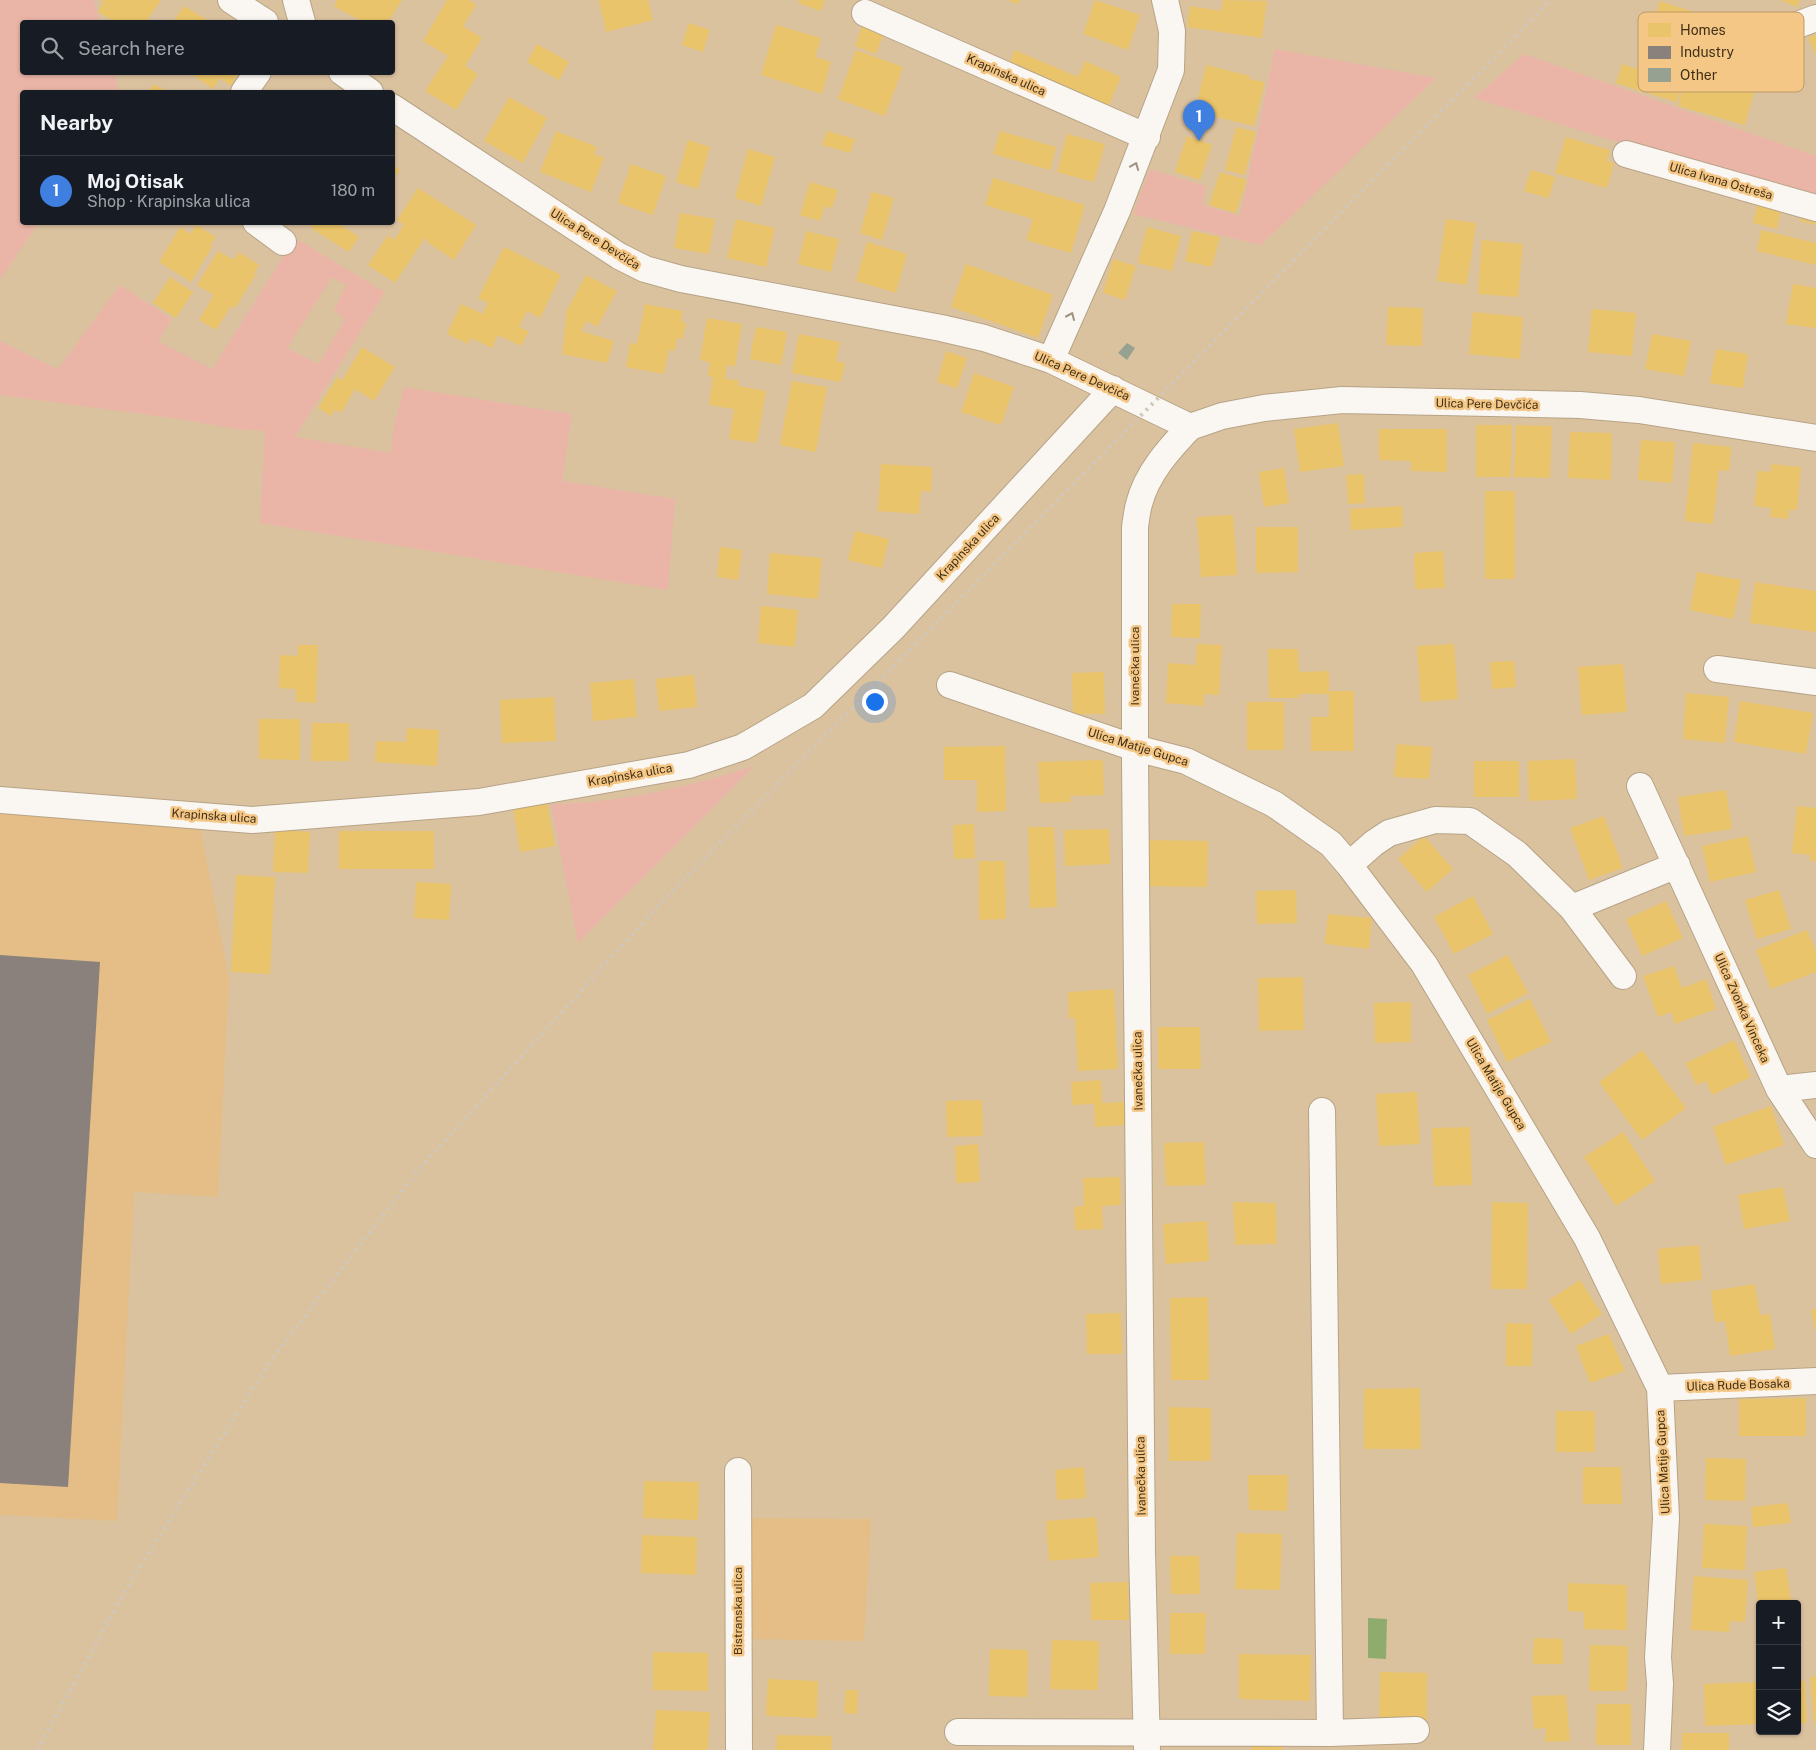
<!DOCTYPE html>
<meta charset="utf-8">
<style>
:root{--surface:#171b24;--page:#20242c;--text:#f1f3f6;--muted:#9ea1a6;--line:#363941;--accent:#ea580c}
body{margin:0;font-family:"Public Sans",sans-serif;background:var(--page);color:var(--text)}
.controls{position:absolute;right:15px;bottom:15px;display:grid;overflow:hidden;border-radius:5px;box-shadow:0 1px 4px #0004}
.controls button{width:45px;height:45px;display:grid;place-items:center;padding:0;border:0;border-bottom:1px solid var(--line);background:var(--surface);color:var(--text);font:25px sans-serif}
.you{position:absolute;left:874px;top:701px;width:18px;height:18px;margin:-12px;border:4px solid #fff;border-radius:50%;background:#1a73e8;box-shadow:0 0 0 8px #1a73e833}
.badge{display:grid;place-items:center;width:32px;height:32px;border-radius:50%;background:var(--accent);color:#fff;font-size:16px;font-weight:700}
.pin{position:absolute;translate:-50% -41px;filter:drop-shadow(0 1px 2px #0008)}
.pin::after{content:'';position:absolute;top:26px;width:18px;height:15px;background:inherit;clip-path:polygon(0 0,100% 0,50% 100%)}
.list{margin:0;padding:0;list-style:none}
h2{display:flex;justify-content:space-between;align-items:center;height:65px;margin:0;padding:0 20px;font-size:21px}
h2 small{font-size:16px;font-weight:400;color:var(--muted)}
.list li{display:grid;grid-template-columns:32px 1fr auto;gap:15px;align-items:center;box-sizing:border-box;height:70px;padding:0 20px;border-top:1px solid var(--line)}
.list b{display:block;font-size:19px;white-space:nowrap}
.list p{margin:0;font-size:16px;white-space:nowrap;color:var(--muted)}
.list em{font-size:16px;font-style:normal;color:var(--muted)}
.icon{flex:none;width:28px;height:28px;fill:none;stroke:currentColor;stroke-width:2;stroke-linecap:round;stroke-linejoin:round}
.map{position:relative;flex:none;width:1816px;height:1750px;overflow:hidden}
.search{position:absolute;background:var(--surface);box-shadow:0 1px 4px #0004;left:20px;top:20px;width:375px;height:55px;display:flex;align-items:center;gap:12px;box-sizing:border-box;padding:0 18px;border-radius:5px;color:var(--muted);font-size:19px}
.panel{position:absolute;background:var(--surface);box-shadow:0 1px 4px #0004;left:20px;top:90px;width:375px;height:135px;border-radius:5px}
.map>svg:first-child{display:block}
</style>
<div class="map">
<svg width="1816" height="1750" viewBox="0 0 1816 1750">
<rect width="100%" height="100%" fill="#dbc29f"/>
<!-- built -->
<path fill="#e4be86" d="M0,812l200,14 29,153 -11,218 -84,-5 -17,329 -117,-6z
M747,1518l124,1 -7,122 -116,-2z"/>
<!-- green -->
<path fill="#eab5a7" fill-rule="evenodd" d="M0,0h94l6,22h-78v50l92,1 5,19h-97v130l16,1 -38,57z
M1275,49l161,29 -175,167 -128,-31 17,-45 56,17 -3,19 37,11z
M1524,54l292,102v44l-132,-38 -210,-64z
M295,238l90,54 -90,145 96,16 3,-27 10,-39 168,27 -10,67 113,18 -7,91 -408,-67 5,-92 -30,-2 -55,-10 -180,-24v-54l58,28 62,-84 52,34 -14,22 54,28zM332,277l14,8 -12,26 11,8 -26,45 -32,-16z
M754,766l-176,177 -27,-139c70,-1 137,-17 203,-38z"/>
<!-- water -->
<path fill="#90ab6e" d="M1368,1618l19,1 -1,40 -18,-1z"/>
<!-- homes -->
<path fill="#e9c46a" d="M102,0h59l-15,22h-31l-17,-10 5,-9z
M337,0h65l-14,22h-25l-29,-16z
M447,0h22l7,5 -13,21 19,12 -17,28 13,8 -22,36 -31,-19 23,-35 -25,-15z
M599,0h49l5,20 -47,12z
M799,0h26l-4,11 -23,-8z
M1006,0h14l-1,4z
M1095,0l45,15 -12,35 -45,-16z
M1223,0l44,1 -5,37 -75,-11 3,-21 31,5z
M1780,0h20l-3,7z
M1660,1l37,12 -13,39 -37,-12z
M184,6l25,15 -36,1z
M689,23l21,7 -7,22 -21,-7z
M863,23l22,8 -9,23 -21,-8z
M776,25l45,13 -6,19 16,5 -9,32 -61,-19z
M1816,34v21l-8,-17z
M537,44l32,18 -10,18 -32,-18z
M856,50l47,17 -18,49 -47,-17z
M1015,50l63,27 7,-16 36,16 -15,35 -99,-44z
M1659,57l29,9 -11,36 -30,-9z
M1622,64l22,7 -3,9 5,2 -3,10 -27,-9z
M1206,65l44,11 -1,3 16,3 -11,44 -51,-12 3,-13 -8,-2z
M188,72h51l-8,14 -11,-8 -7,11z
M1687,73l67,19 -9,33 -67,-19z
M154,84l14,8h-20z
M509,97l38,21 -24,45 -39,-22z
M1236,127l20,5 -11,43 -20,-5z
M556,131l41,16 -3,7 10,4 -13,34 -51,-20z
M827,131l28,8 -5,14 -28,-8z
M1000,131l56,16 -6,23 -57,-16z
M1067,134l38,10 -11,38 -37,-10z
M1187,136l25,9 -12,35 -25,-8z
M1566,137l44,13 -3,11 7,2 -7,25 -52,-15z
M688,140l22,7 -12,42 -22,-7z
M748,149l27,8 -14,49 -26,-8z
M392,164l8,6 -8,10z
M631,164l35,12 -13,39 -35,-12z
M1531,170l24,7 -6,21 -25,-7z
M1220,172l27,8 -11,33 -27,-8z
M993,178l92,27 -14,48 -45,-13 7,-21 -48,-14z
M810,182l28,8 -6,18 -7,-2 -5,15 -20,-6z
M418,188l58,37 -22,35 -27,-18 1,-2 -3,-2 -30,45 -27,-18 20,-30 6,5 5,-7 5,-9 -7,-4z
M872,192l22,6 -12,42 -22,-7z
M1758,201l24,6 -5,22 -24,-6z
M1802,211l14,3v11l-16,-4z
M680,213l35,6 -6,35 -35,-6z
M736,219l39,9 -9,39 -39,-9z
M1446,219l30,4 -9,62 -30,-4z
M315,222h21l23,15 -10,15 -38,-24z
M196,225l20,12 -6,9 2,1 -21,35 -32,-20 21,-35 11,7z
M1147,227l34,9 -9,35 -34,-8z
M1761,230l55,13v22l-59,-14z
M806,231l33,8 -8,33 -33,-8z
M1192,231l28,6 -8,30 -27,-6z
M1482,240l41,4 -5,53 -40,-3z
M867,242l40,12 -11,39 -40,-12z
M504,247l57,28 -21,43 -13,-7 -8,16 10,4 -8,15 -23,-11 -6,13 -21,-10 -3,6 -21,-10 14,-30 22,10 5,-11 -10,-5z
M218,251l16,9 5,-8 20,13 -5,8 2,1 -21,34 -4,-2 -15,24 -17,-10 15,-25 -17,-10z
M1113,259l23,7 -11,34 -22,-7z
M966,264l87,31 -15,43 -87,-31z
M586,275l31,16 -20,36 -10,-6 -6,10 33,10 -7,22 -45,-9 5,-44z
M170,277l23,15 -17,26 -23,-15z
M1793,284l23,4v40l-30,-4z
M645,304l38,7 -2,10 5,2 -3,16 -6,-1 -2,13 -6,-1 -5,24 -38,-7 4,-24 7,1z
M1388,307l35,1 -1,38 -36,-1z
M1592,309l44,4 -4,43 -44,-4z
M1473,312l50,5 -3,42 -51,-5z
M707,318l35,6 -7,43 -8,-2 -2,14 14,1 -1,6 28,5 -9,52 -28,-4 5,-30 -25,-4 4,-28 -5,-1 2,-14 -10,-2z
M756,327l31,5 -6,33 -31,-6z
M799,334l41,8 -4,19 9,2 -4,19 -49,-9z
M1652,334l39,7 -7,35 -39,-7z
M362,347l33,20 -21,34 -19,-12 -14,24 -6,-4 -4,7 -13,-8 19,-31 5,4z
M1716,349l32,5 -5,34 -33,-5z
M946,351l21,7 -10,30 -20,-6z
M974,373l40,14 -13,38 -40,-13z
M792,381l35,6 -11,65 -36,-7z
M1338,423l6,43 -44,6 -6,-43z
M1476,425h36l-1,52h-35z
M1516,425l36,1 -2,52 -36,-1z
M1379,429h68v43l-36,-1v-10l-32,-1z
M1570,432l42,1 -1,47 -43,-2z
M1641,440l34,2 -3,41 -34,-3z
M1693,443l38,4 -2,24 -10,-1 -6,54 -28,-3z
M881,464l51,3 -1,25 -10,-1 -2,23 -41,-3z
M1771,464l30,3 -4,43h-8l-1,9 -18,-2 1,-9 -17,-2 4,-35 13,1z
M1284,468l5,35 -25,4 -5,-35z
M1364,474l1,29 -17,1 -2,-29z
M1485,491h30v88h-30z
M1402,506l1,21 -52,3 -1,-21z
M1233,515l4,60 -36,2 -4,-60z
M1256,527h42v45l-42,1z
M855,531l34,8 -7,29 -34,-8z
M720,547l22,3 -4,30 -21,-3z
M1443,551l2,37 -30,1 -1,-36z
M770,553l52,5 -4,41 -51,-5z
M1697,572l44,8 -8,39 -43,-9z
M1755,582l61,9v41l-66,-9z
M1172,604h29l-1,34 -29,-1z
M761,606l37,4 -3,37 -37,-4z
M1197,644l25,1 -3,50 -15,-1v12l-38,-3 2,-40 28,2z
M1454,644l4,55 -37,3 -4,-56z
M298,645h20l-2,58 -20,-1v-13l-17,-1 1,-33 18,1z
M1268,649h30l1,23 30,-1v20h25v60h-43v-34h18v-23h-30v4h-30z
M1514,661l2,26 -24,2 -2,-27z
M1623,664l4,48 -45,3 -4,-48z
M1104,672l1,42h-32l-1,-41z
M694,675l3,32 -38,4 -3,-32z
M634,679l3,38 -44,4 -3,-38z
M1686,693l43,4 -4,46 -42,-4z
M554,697l2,44 -54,2 -2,-43z
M1740,701l73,12 -7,41 -72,-12z
M1247,702h37v48h-37z
M259,719h41v41l-41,-1z
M312,723h37v38h-38z
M407,728l32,2 -2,36 -62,-4 1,-21 30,1z
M1397,744l35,3 -3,32 -35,-2z
M1005,746l1,65 -29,1v-32h-33v-33z
M1575,759l2,40 -48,2 -1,-40z
M1103,760l1,35 -34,1 1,6 -31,1 -2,-41z
M1474,761h45v36h-45z
M1726,790l6,39 -48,7 -6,-39z
M547,801l8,45 -35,6 -7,-45z
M1797,806l19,2v54l-6,-1v-6l-18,-2z
M1604,816l19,52 -34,12 -19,-52z
M974,824l1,34 -21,1 -1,-34z
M1028,827h26l3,80 -27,1z
M1109,829l1,35 -45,2 -1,-36z
M275,830l35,2 -2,41 -35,-1z
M339,831h95v38h-95z
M1424,836l29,33 -26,23 -29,-33z
M1748,836l8,36 -46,10 -8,-36z
M1149,840l59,1 -1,46 -59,-1z
M979,861h26l1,58 -27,1z
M236,875l39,2 -5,97 -39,-2z
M416,882l35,2 -2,36 -35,-2z
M1296,890l1,33 -40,1 -1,-33z
M1779,890l12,39 -34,10 -12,-39z
M1473,896l20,38 -39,20 -20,-37z
M1666,901l17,37 -41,18 -16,-37z
M1328,914l44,4 -3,31 -44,-5z
M1807,930l9,22v20l-45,17 -15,-39z
M1508,955l20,38 -41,21 -19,-39z
M1674,966l8,22 24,-9 10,30 -41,15 -4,-12 -13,5 -15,-41z
M1303,977l1,53 -45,1 -1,-53z
M1114,989l4,80 -40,2 -3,-53h-6l-1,-26z
M1530,999l21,43 -44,20 -20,-42z
M1411,1002v40l-36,1 -1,-40z
M1158,1027h42l1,42h-43z
M1734,1040l17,37 -39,18 -6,-14 -10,4 -10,-22z
M1642,1050l44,58 -44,32 -43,-58z
M1101,1080l1,23 22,-1 1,23 -30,2 -1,-23 -22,1 -1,-23z
M1417,1092l3,52 -41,2 -3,-52z
M982,1100l1,36 -36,1 -1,-36z
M1771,1106l13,39 -58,20 -13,-38z
M1470,1127l2,58 -38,1 -2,-58z
M1623,1132l32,49 -39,25 -32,-49z
M1204,1142l2,43 -40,1 -2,-43z
M978,1144l2,38 -24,1 -1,-37z
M1120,1177l1,28 -19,1 1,23 -28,1 -1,-23 10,-1 -1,-28z
M1783,1187l7,34 -46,8 -6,-34z
M1233,1202l43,1 1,41 -42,1z
M1492,1202l36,1 -1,86h-36z
M1207,1221l2,40 -43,3 -3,-40z
M1699,1245l3,35 -41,4 -3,-35z
M1580,1280l22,34 -31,20 -22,-34z
M1755,1284l5,31 10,-1 5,35 -45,7 -5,-35 -10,1 -4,-31z
M1208,1297l1,83h-38l-1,-82z
M1816,1309v21h-1l-4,-20z
M1121,1313l1,41h-35l-1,-40z
M1506,1323l27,1 -1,42h-26z
M1609,1334l16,37 -35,12 -14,-37z
M1420,1388l1,61h-57v-60z
M1806,1398v38h-67v-37z
M1169,1407l42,1v53h-42z
M1556,1411h39v41h-39z
M1706,1458l40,1 -1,42 -40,-1z
M1084,1467l2,31 -29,2 -2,-30z
M1583,1467h38l1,37h-39z
M1248,1475h40l-1,36 -38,-1z
M644,1481l55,1 -1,38 -55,-2z
M1788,1503l3,20 -38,4 -2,-20z
M1096,1517l3,40 -50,4 -3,-40z
M1704,1524l43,2 -2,44 -43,-2z
M1237,1533l45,1 -2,56 -45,-1z
M642,1535l55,2 -1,38 -55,-2z
M1170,1556h29l1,38h-29z
M1786,1568l5,32 -33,4 -4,-32z
M1694,1576l54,4 -3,42 -15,-1 -1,11 -38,-2z
M1128,1582l1,38h-38l-1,-37z
M1568,1583l59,2v45l-43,-1v-17l-16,-1z
M1170,1613h36l-1,41h-35z
M1534,1638l29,1v25h-30z
M1052,1640l47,1 -1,49 -48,-1z
M1590,1645l38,1 -1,45h-38z
M990,1649l38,1 -1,47 -38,-1z
M653,1652l55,1v38l-55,-1z
M1239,1654l72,1 -1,46 -71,-2z
M1380,1672l47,1v47h-48z
M1816,1676v47h-2l-4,-46z
M768,1679l50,2 -1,37 -51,-2z
M1797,1681h8l2,42h-10z
M1760,1682v42l-55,2 -1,-42z
M846,1690h12l-1,24 -13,-1z
M1566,1695l4,46 -25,1 1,-14 -12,1 -2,-33z
M1597,1704h34v41h-35z
M656,1710l54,2 -2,38h-55z
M1682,1733h47v17h-47z
M777,1735l55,1 -1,14h-55z
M1251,1745l32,2 -1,3h-31z"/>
<!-- industry -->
<path fill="#8a817c" d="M0,955l100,7 -32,525 -68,-4z"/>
<!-- building -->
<path fill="#97a192" d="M1127,343l8,5 -8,12 -9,-7z"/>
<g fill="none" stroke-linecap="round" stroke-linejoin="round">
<!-- minor casing -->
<g stroke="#b6a387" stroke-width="28">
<path id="minor" d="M231,0l34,22
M296,0l6,22
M865,13l282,124
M1741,46l75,-28
M342,72l28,20
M244,92l14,-20
M392,107l227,149 26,13 36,10 260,49 43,10 67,22 139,67 32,-11 42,-8 78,-8 238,5 59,5 177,28
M1626,154l190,54
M256,222l27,20
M1051,360l66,-149 54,-141 1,-39 -7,-31
M1717,669l99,13
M950,685l185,63 51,13 88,43 57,40 18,21 75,99 163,274 73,150 6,130 -8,139 2,27 -3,66
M1640,786l139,303 37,56
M0,800l252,20 227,-18 210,-37 54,-18 70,-41 80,-78 220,-239
M1349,865l25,-22 15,-10 46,-13 35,1 47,33 55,54 105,-43
M1572,908l51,68
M1779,1089l37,-4
M1660,1388l156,-7
M738,1471l1,279
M958,1732l372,1 -8,-622
M1330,1733l86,-3
M1147,1750l-5,-198 -7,-793v-232c1,-7 2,-16 4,-23 8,-31 30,-55 51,-77"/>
</g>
<!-- minor -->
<use href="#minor" stroke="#faf6f1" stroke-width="26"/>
<!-- rail -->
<path stroke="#cfc7bd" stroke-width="4" stroke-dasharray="2.5 5" stroke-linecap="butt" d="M37,1750l95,-171 139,-219 144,-186 243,-268 892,-906"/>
</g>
<!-- one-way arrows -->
<defs><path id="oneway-chevron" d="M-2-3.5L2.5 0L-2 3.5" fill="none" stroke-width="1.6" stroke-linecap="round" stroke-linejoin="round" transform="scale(1.25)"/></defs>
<g stroke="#9e9282">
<use href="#oneway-chevron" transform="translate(1135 166) rotate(-68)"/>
<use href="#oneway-chevron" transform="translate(1071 316) rotate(-66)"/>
</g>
<g text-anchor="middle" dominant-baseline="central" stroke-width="5" stroke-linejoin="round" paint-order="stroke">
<!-- street labels -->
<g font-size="12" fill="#412f14" stroke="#f4c786">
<text transform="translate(1006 75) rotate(24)">Krapinska ulica</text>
<text transform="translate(1721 181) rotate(16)">Ulica Ivana Ostreša</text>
<text transform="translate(595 239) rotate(32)">Ulica Pere Devčića</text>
<text transform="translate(1082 376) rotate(24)">Ulica Pere Devčića</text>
<text transform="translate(1487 404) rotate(1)">Ulica Pere Devčića</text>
<text transform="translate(968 547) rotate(-47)">Krapinska ulica</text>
<text transform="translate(1135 666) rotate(-90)">Ivanečka ulica</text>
<text transform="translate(1138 747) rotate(17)">Ulica Matije Gupca</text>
<text transform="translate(630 775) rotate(-10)">Krapinska ulica</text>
<text transform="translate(214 816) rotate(4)">Krapinska ulica</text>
<text transform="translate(1742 1008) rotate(66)">Ulica Zvonka Vinceka</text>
<text transform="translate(1138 1071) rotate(-91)">Ivanečka ulica</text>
<text transform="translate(1496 1084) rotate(59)">Ulica Matije Gupca</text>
<text transform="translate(1738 1385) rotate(-2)">Ulica Rude Bosaka</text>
<text transform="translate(1663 1462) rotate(-93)">Ulica Matije Gupca</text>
<text transform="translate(1141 1476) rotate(-91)">Ivanečka ulica</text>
<text transform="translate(738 1611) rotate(-90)">Bistranska ulica</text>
</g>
</g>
<!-- legend -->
<rect x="1638" y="12" width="166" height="80" rx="8" fill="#f4c786" stroke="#be9964" stroke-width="1"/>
<rect x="1648" y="23" width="23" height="14" fill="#e9c46a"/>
<rect x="1648" y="46" width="23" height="13" fill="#8a817c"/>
<rect x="1648" y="68" width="23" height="14" fill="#97a192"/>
<g font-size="14" fill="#412f14">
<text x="1680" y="35">Homes</text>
<text x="1680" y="57">Industry</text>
<text x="1680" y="80">Other</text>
</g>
</svg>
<div class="controls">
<button>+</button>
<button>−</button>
<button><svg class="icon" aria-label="layers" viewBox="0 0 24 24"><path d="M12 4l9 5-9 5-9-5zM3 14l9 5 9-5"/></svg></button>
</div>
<div class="you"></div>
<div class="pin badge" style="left:1199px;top:141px;background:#3f7fe0">1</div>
<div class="search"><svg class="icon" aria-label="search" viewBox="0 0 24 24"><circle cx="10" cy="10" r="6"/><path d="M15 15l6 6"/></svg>Search here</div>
<section class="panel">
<h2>Nearby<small></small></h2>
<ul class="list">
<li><span class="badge" style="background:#3f7fe0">1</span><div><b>Moj Otisak</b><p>Shop · Krapinska ulica</p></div><em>180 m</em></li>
</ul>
</section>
</div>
